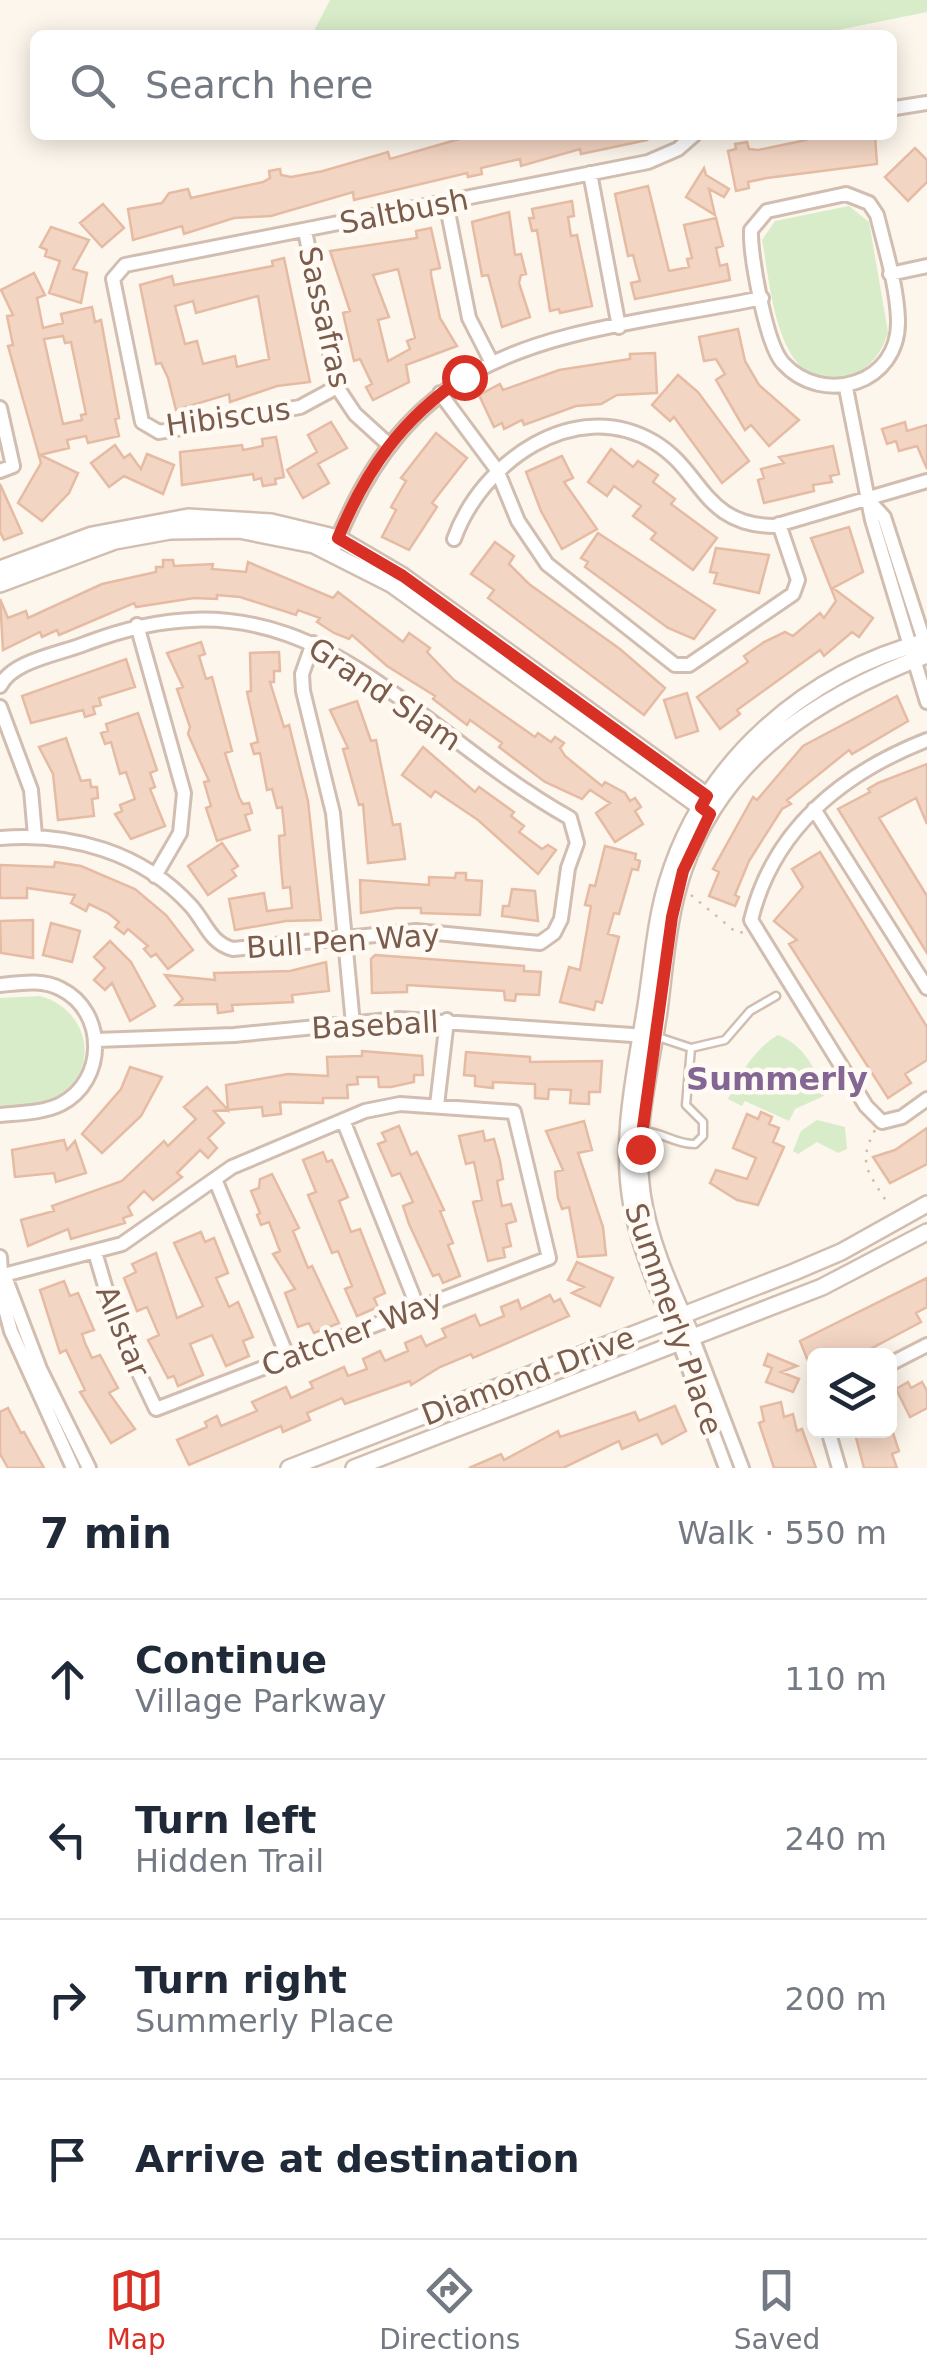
<!DOCTYPE html>
<meta charset="utf-8">
<style>
:root{--surface:#fff;--page:#f2f2f3;--text:#1f2937;--muted:#747a83;--line:#e0e1e3;--accent:#d93025}
body{margin:0;font-family:"DejaVu Sans",sans-serif;background:var(--page);color:var(--text)}
.controls{position:absolute;right:30px;bottom:30px;display:grid;overflow:hidden;border-radius:15px;box-shadow:0 5px 25px #0003}
.controls button{width:90px;height:90px;display:grid;place-items:center;padding:0;border:0;border-bottom:2px solid var(--line);background:var(--surface);color:var(--text);font:50px sans-serif}
.stop{position:absolute;width:30px;height:30px;margin:-22px;border:8px solid #d93025;border-radius:50%;background:#fff}
.stop.end{background:#d93025;border-color:#fff;box-shadow:0 2px 10px #0008}
.list{margin:0;padding:0;list-style:none}
h2{display:flex;justify-content:space-between;align-items:center;height:130px;margin:0;padding:0 40px;font-size:42px}
h2 small{font-size:32px;font-weight:400;color:var(--muted)}
.list li{display:grid;grid-template-columns:65px 1fr auto;gap:30px;align-items:center;box-sizing:border-box;height:160px;padding:0 40px;border-top:2px solid var(--line)}
.list b{display:block;font-size:38px;white-space:nowrap}
.list p{margin:0;font-size:32px;white-space:nowrap;color:var(--muted)}
.list em{font-size:32px;font-style:normal;color:var(--muted)}
.icon{flex:none;width:55px;height:55px;fill:none;stroke:currentColor;stroke-width:2;stroke-linecap:round;stroke-linejoin:round}
.map{position:relative;flex:none;width:927px;height:1468px;overflow:hidden}
.search{position:absolute;background:var(--surface);box-shadow:0 5px 25px #0003;left:30px;right:30px;top:30px;height:110px;display:flex;align-items:center;gap:25px;box-sizing:border-box;padding:0 35px;border-radius:15px;color:var(--muted);font-size:38px}
.sheet{height:770px;background:var(--surface)}
nav{display:flex;justify-content:space-around;align-items:center;box-sizing:border-box;height:140px;border-top:2px solid var(--line);background:var(--surface);font-size:28px;color:var(--muted)}
nav a{display:grid;justify-items:center;gap:5px}
nav .on{color:var(--accent)}
.map>svg:first-child{display:block}
</style>
<div class="map">
<svg width="927" height="1468" viewBox="0 0 927 1468">
<rect width="100%" height="100%" fill="#fdf6ec"/>
<!-- green -->
<path fill="#d8ecc9" d="M330,0h597v12l-114,23h-501z
M849,206l20,16 19,110c-6,20 -18,38 -39,44 -73,23 -78,-91 -87,-136l13,-19z
M40,996c49,13 63,75 15,102 -15,9 -37,8 -55,9v-109z
M778,1035c26,10 39,35 46,61l-29,13 -6,12 -44,-20 -3,5 -14,-7c10,-23 28,-52 50,-64z
M817,1120l28,7 2,22 -9,4 -21,-11 -19,12 -5,-3 8,-20z"/>
<!-- building -->
<path fill="#f3d5c3" stroke="#e6bba3" stroke-width="2.5" fill-rule="evenodd" d="M473,135h173l1,5 -66,14 -1,-5 -59,17 -1,-7 -39,9 1,6 -14,3 -1,-4 -113,27 -1,-8 -82,24 -37,2 -50,16 -2,-8 -49,14 -5,-31 34,-6 7,-10 19,-4 3,9 72,-16 7,-4 -1,-7 11,-2 1,6 10,2 32,-6 65,-19 2,7z
M805,135h70l2,29 -110,14 -19,4 1,6 -13,3 -8,-40 8,-2 -1,-5 12,-2 2,7 9,1 48,-10z
M915,148l12,12v22l-19,19 -23,-24z
M704,168l2,7 23,14 -5,8 -15,-8 6,26 -29,-18z
M648,186l21,85 20,-4 -2,-8 5,-1 -8,-33 32,-7 7,28 -7,2 4,18 7,-2 3,16 -95,19 -4,-16 9,-2 -7,-26 -5,1 -13,-62z
M572,201l2,15 -6,1 3,19 6,-1 15,71 -32,7 -1,-4 -9,2 -13,-81 -5,1 -3,-13h5l-2,-9z
M103,204l21,24 -22,19 -22,-24z
M509,212l6,43 6,-1 5,20 -5,1 -2,8 11,34 -28,10 -14,-52 -6,1 -10,-54z
M51,227l38,13 -16,29 14,4 -6,30 -32,-10 11,-32 -15,-5 2,-6 -7,-3z
M431,228l9,40 -9,2v5l9,43 17,28 -51,19 3,17 -36,18 -7,-13 6,-3 -12,-25 -6,2 -11,-48 7,-2 -20,-60 87,-13 -1,-7zM398,269l17,69 -8,3 3,8 -22,12 -10,-41 11,-3 -16,-42z
M284,258l26,124 -33,4 -47,16 -1,-8 -53,16 -8,-32 -7,-15 -5,1 -16,-79 32,-9 2,9 99,-19 -1,-5zM258,296l11,63 -32,8 -2,-11 -32,8 -6,-23 -12,3 -10,-38 18,-5 3,12z
M34,273l11,22 -8,3 6,30 20,-5 -2,-9 31,-7 3,15 6,-2 18,98 -4,1 4,17 -31,7 -2,-7 -19,4 2,8 -29,7 38,18 -9,20 -27,28 -24,-18 23,-40 -33,-117 5,-1 -6,-29 6,-1 -12,-25zM63,336l2,7 6,-1 15,72 -5,1 1,5 -19,4 -19,-85z
M738,329l7,32 14,24 40,35 -30,26 -18,-21 -6,5 -29,-50 9,-6 -9,-15 -12,2 -5,-24z
M655,353l2,40 -40,2 -16,9 -25,2 -52,19 -2,-5 -18,9 -2,-6 -8,4 -15,-32 21,-11 3,6 56,-20 71,-11v-5z
M678,375l20,17 51,69 -27,22 -48,-66 -4,4 -18,-16z
M331,422l16,26 -29,16 11,19 -26,15 -16,-28 30,-18 -9,-17z
M905,422l2,9 20,-6v44l-10,-23 -18,5 -3,-10 -9,3 -5,-15z
M436,433l31,25 -35,45 5,4 -28,43 -27,-13 14,-27 -5,-3 15,-26 -5,-3z
M276,437l8,40 -9,2 1,5 -13,2 -2,-8 -7,2 -1,-6 -71,11 -2,-33 62,-7 1,5 20,-4 -1,-7z
M115,445l9,13 6,-4 11,15 6,-15 27,11 -11,29 -39,-18 -15,11 -18,-24z
M833,446l6,28 -9,2 2,6 -19,3 1,6 -50,12 -6,-23 6,-2 -3,-9 23,-6 -5,-6z
M611,449l22,18 5,-6 20,14 -5,7 22,17 -4,5 46,34 -24,32 -42,-31 5,-6 -23,-17 8,-10 -27,-20 -7,10 -19,-14z
M562,456l11,22 -9,4 33,47 -35,20 -21,-38 -15,-39z
M0,484l22,49 -18,7 -4,-8z
M849,527l14,45 -30,16 40,30 -14,19 -7,-5 -28,24 -4,-6 -83,60 3,4 -20,15 -23,-32 51,-35 -4,-6 20,-14 21,-10 8,4 27,-23 4,5 12,-17 -25,-63z
M598,533l117,77 -21,29 -26,-11 -83,-61 3,-5 -7,-4z
M495,542l19,14 -5,8 20,20 91,65 45,39 -21,27 -156,-117 6,-8 -23,-16z
M716,548l53,7 -10,38 -45,-10 3,-10 -7,-1z
M163,560h10l1,6 39,-2 -1,5 34,3 2,-10 85,36 5,-6 65,50 6,-9 21,15 -3,4 27,28 81,57 3,-4 13,9 4,-5 9,6 -4,5 5,8 37,30 3,-4 20,11 5,8 5,-3 6,9 -6,4 8,13 -28,18 -19,-29 14,-10 -20,-13 -8,9 -37,-17 -46,-35 3,-4 -32,-23 -3,5 -34,-26 2,-3 -48,-30 -35,-31 -3,4 -15,-6 -17,-11 3,-4 -22,-8 -2,5 -56,-18 -23,-2v4l-23,-1 -58,9 -2,-4 -75,32 -2,-5 -15,7 -2,-5 -37,18 -3,-51 8,19 18,-7 2,7 74,-34 54,-12v-5h7z
M201,642l4,12 -6,2 7,23 6,-2 20,74 -7,2 14,44 4,7 6,-1 3,10 -7,2 5,15 -33,11 -11,-33 5,-2 -7,-24 5,-1 -21,-47 2,-7 -13,-38 6,-2 -16,-34z
M279,652l1,19h-6v11h-4l14,45 5,-2 19,76 13,119 -35,1 -51,9 -6,-31 35,-6 3,18 25,-3 -2,-21 -7,1 -3,-34 -1,-18 6,-1 -3,-28 -5,1 -5,-19 -5,1 -7,-37 -6,1 -3,-10 7,-2 -11,-50 4,-1 -1,-38z
M126,659l9,28 -36,11 2,7 -8,2 2,7 -10,3 -2,-7 -52,13 -9,-27z
M687,693l11,38 -22,7 -12,-38z
M897,696l11,25 -56,33 -3,-4 -62,50 4,4 -9,5 -33,52 -14,34 4,2 -4,9 -26,-10 10,-24 -6,-3 40,-72 4,3 46,-54z
M357,701l14,40 5,-1 17,85 7,-1 5,35 -37,4 -5,-59 -4,1 -16,-56 5,-1 -18,-38z
M138,713l19,57 -7,3 5,14 -5,2 15,37 -34,13 -16,-25 7,-3 -2,-6 15,-6 -9,-27 -6,2 -9,-32 -6,2 -4,-11 7,-2 -2,-7z
M66,738l15,43 9,-1 1,7h6l1,11 -6,1 2,17 -36,4 -5,-46 -14,-27z
M423,747l52,45 4,-5 35,25 -3,4 13,10 -5,6 23,17 6,-4 8,5 -18,24 -60,-54 -43,-29 -4,6 -29,-22z
M927,764v60l-11,-26 -37,20 48,78v57l-89,-144 32,-17 -2,-3 10,-6z
M222,843l16,23 -6,4 4,6 -28,19 -20,-29z
M605,846l31,8 -1,5 5,2 -2,9 -6,-1 -13,45 -5,-1 -6,21 11,3 -17,66 -6,-2 -2,9 -34,-8 9,-35 11,3 11,-64 -6,-1 5,-20 5,1z
M820,852l107,175v33l-22,14 6,9 -23,15 -99,-154 8,-4 -23,-19 29,-34 -11,-18z
M55,862l26,4 54,23 31,26 27,35 -25,19 -12,-15 -5,3 -7,-8 4,-3 -20,-17 -4,5 -9,-7 4,-5 -11,-9 -19,-9 -3,7 -15,-8 4,-8 -48,-7v10h-27v-33l54,2z
M456,873h10v7l16,1 -2,34 -59,-2v-5h-25l-35,5 -1,-33 69,5v-8l26,1z
M512,889l23,2 3,30 -36,-5 1,-10h6z
M33,920v38l-32,-5 -1,-32z
M51,923l29,8 -8,31 -29,-7z
M110,941l21,21 24,44 -25,15 -18,-38 -7,7 -11,-10 11,-12 -11,-11z
M375,955l149,11v5l17,1 -2,23 -23,-1 -1,7 -10,-1 -1,-9 -97,-6v7l-35,1 -1,-34z
M326,962l3,29 -37,4 1,7 -61,3 1,6 -15,2 -1,-9 -41,1 7,-6 -18,-24 50,5 -1,-7 76,-2z
M362,1051l60,5 1,19h-9v7l-23,5h-12l-1,-10h-21l1,7 -11,1 1,13h-25v5l-43,-1 1,12 -18,2 -1,-9 -48,4 10,12 -16,15 9,10 -9,10 -8,-8 -23,23 5,4 -29,23 -9,-9 -16,16 4,8 -9,3 2,5 -54,16 -3,-10 -40,17 -7,-26 33,-9 -2,-5 70,-25 42,-40 4,5 28,-27 -12,-12 23,-20 21,23 -2,-25 62,-11 40,2 -1,-19 35,-1z
M466,1052l64,5v5l72,-1 -2,31h-11v12l-19,-1 1,-13 -22,-1 -1,10 -13,-1v-14l-42,-2v6l-18,-2v-10l-11,-1z
M130,1067l32,10 -21,39 -39,37 -20,-19 39,-45z
M761,1112l11,5 -3,7 10,4 -6,14 11,5 -26,58 -21,-5 -27,-17 6,-13 31,9 9,-21 -23,-10 14,-34 11,5z
M584,1121l8,29 -14,3 25,74 3,28 -28,2 -9,-50 -7,2 -4,-11 -3,-26 8,-2 -17,-39z
M399,1126l12,29 6,-3 27,58 -4,1 13,32 -5,2 12,31 -17,7 -4,-9 -6,2 -24,-52 -6,-18 10,-4 -13,-29 -8,3 -14,-32 8,-3 -4,-8z
M927,1128v36l-37,19 -17,-26 22,-7z
M483,1131l2,10 9,-2 6,22 3,18 -6,2 5,25 9,-2 5,17 -10,3 5,22 -8,2 2,9 -17,4 -15,-59 9,-2 -8,-38 -8,2 -7,-28z
M64,1140l3,10 8,-9 11,32 -30,9 -2,-9 -39,4 -3,-27z
M323,1152l4,10 5,-2 16,37 -9,4 12,31 9,-3 25,64 -11,5 4,9 -21,9 -12,-27 7,-3 -14,-35 -6,2 -24,-58 8,-3 -13,-32z
M272,1174l27,54 -6,3 15,37 4,-2 27,57 -25,10 -5,-10 -11,4 -13,-34 10,-4 -22,-35 7,-3 -11,-29 -8,3 -4,-10 3,-2 -9,-22 8,-3 1,-9z
M201,1232l4,10 9,-4 14,35 -12,5 13,29 9,-5 15,35 -10,4 6,15 -23,10 -14,-31 -22,9 13,31 -25,11 -4,-10 -6,2 -20,-38 11,-5 -12,-28 -10,4 -13,-33 12,-6 -4,-8 24,-11 21,65 22,-10 4,-2 -29,-63z
M577,1262l36,16 -13,28 -28,-13 12,-6 -16,-7z
M927,1278v29l-11,6 5,9 -64,34h-43v20l-14,-35z
M64,1281l6,15 8,-3 16,37 -12,4 3,9 7,15 8,-3 18,33 -9,5 26,36 -24,14 -31,-51 5,-2 -19,-40 -6,3 -20,-63z
M550,1295l4,7 6,-3 9,17 -96,42 -2,-4 -31,13 -29,18 -1,-4 -65,23 -3,-6 -35,15 3,7 -27,12 -2,-6 -92,39 -12,-25 30,-13 -2,-5 12,-6 4,10 36,-15 -5,-9 34,-15 5,11 22,-10 -3,-6 34,-15 4,9 19,-7 -4,-10 17,-8 5,10 23,-10 -3,-8 16,-7 5,10 20,-9 -4,-8 33,-14 5,11 24,-10 -3,-9 17,-7 3,9z
M768,1354l29,12 -16,6 18,7 -6,13 -27,-10 6,-14 -8,-3z
M908,1382l3,6 11,-6 5,9v17l-17,9 -14,-28z
M781,1402l3,15 9,-3 4,17 5,-2 14,39h-42l-15,-45 5,-2 -3,-14z
M675,1406l11,25 -24,13 -5,-10 -35,15 -3,-8 -56,27h-94l32,-14 3,6 54,-29 2,6 75,-25 4,9z
M8,1408l13,25 3,-1 20,36h-36l-8,-14v-42z
M854,1430h38l7,21 -7,3 5,14h-33z"/>
<g fill="none" stroke-linecap="round" stroke-linejoin="round">
<!-- service casing -->
<g stroke="#d1beb0" stroke-width="11">
<path id="service" d="M691,1048l34,-8 25,-29 26,-15
M642,1131c24,2 32,13 53,13l8,-8v-14l-17,-17 5,-57 -36,-12"/>
</g>
<!-- minor casing -->
<g stroke="#d1beb0" stroke-width="18">
<path id="minor" d="M895,108l32,-5
M590,173l29,154
M846,194l23,9 8,12c8,33 20,71 21,105 2,64 -75,87 -115,43 -17,-18 -33,-108 -32,-133l16,-19z
M446,202l23,116 22,43
M305,231l32,156 18,27 33,30
M890,274l37,-8
M337,387l-37,20 -141,25 -17,-10 -29,-143 12,-14 523,-103 30,-13 16,-14
M846,388l26,132 55,182
M440,393l57,77 21,51 29,43 128,101h14l104,-71 5,-14 -19,-56
M0,408l13,58 -13,5
M872,504l12,13 43,133
M454,539c27,-76 120,-144 200,-97 49,29 48,83 120,84l153,-45
M335,546c84,-214 230,-208 427,-248
M137,625l47,168 -4,40 -25,43
M313,643l-11,31 1,17 30,122 20,211
M0,686c13,-26 61,-32 87,-43 221,-84 311,78 483,175l7,25 -9,25 -7,51 -7,14 -14,10 -124,-12 -183,18c-23,-6 -27,-26 -42,-43 -49,-54 -121,-74 -191,-68
M0,707l31,83 4,46
M927,740c-84,33 -154,89 -176,180l115,186 16,16 20,-5 25,-18
M814,809l113,179
M0,985c21,-2 42,-6 61,4 46,23 45,92 0,115 -18,9 -41,9 -61,11
M96,1040l138,-5 165,-16 248,17
M437,1105l10,-85
M343,1120l75,188
M215,1179l73,179
M0,1257l3,44 8,30 62,137
M0,1276l122,-32 110,-77 133,-56 35,-7 114,8 35,146 -393,151 -39,-82 -22,-75
M5,1277l35,92 49,99
M692,1337l50,131
M679,1342l47,126
M890,1364l37,-19
M828,1430l11,38"/>
</g>
<!-- tertiary casing -->
<g stroke="#d1beb0" stroke-width="20">
<path id="tertiary" d="M0,569l92,-34 96,-18 83,5 67,16 65,38 310,224
M0,584l115,-43 55,-10 69,-1 75,15 77,39 316,228
M692,1337c-20,-46 -43,-94 -50,-144 -9,-62 8,-122 17,-182 6,-47 9,-97 25,-142 40,-114 135,-173 243,-214
M679,1342c-17,-45 -38,-89 -47,-136 -12,-63 2,-127 12,-188 8,-45 10,-92 23,-135 36,-121 138,-210 260,-242
M289,1468l505,-196 47,-20 86,-48
M354,1468l468,-181 105,-55"/>
</g>
<!-- path -->
<path stroke="#d9b8a5" stroke-width="2.5" stroke-dasharray="2.5 8" stroke-linecap="butt" d="M691,895l46,38 7,-1
M875,1130c-19,36 -5,43 14,76"/>
<!-- service -->
<use href="#service" stroke="#fff" stroke-width="6"/>
<!-- minor -->
<use href="#minor" stroke="#fff" stroke-width="12"/>
<!-- tertiary -->
<use href="#tertiary" stroke="#fff" stroke-width="15"/>
</g>
<g fill="none" stroke-linecap="round" stroke-linejoin="round">
<!-- route -->
<path stroke="#d93025" stroke-width="12" d="M464,377c-62,41 -98,93 -126,161l65,38 304,220 -6,11 9,7 -27,57 -11,46 -32,232"/>
</g>
<g text-anchor="middle" dominant-baseline="central" stroke-width="9" stroke-linejoin="round" paint-order="stroke">
<!-- street labels -->
<g font-size="30" fill="#7a5c4d" stroke="#fffaf3">
<text transform="translate(404 211) rotate(-11)">Saltbush</text>
<text transform="translate(325 317) rotate(77)">Sassafras</text>
<text transform="translate(228 417) rotate(-8)">Hibiscus</text>
<text transform="translate(385 694) rotate(34)">Grand Slam</text>
<text transform="translate(343 941) rotate(-4)">Bull Pen Way</text>
<text transform="translate(375 1025) rotate(-3)">Baseball</text>
<text transform="translate(674 1319) rotate(71)">Summerly Place</text>
<text transform="translate(123 1331) rotate(68)">Allstar</text>
<text transform="translate(352 1333) rotate(-21)">Catcher Way</text>
<text transform="translate(528 1376) rotate(-21)">Diamond Drive</text>
</g>
<!-- neighbourhood labels -->
<g font-size="32" font-weight="bold" fill="#846695" stroke="#fffaf3">
<text x="777" y="1079">Summerly</text>
</g>
</g>
</svg>
<div class="controls">
<button><svg class="icon" aria-label="layers" viewBox="0 0 24 24"><path d="M12 4l9 5-9 5-9-5zM3 14l9 5 9-5"/></svg></button>
</div>
<div class="stop" style="left:464px;top:377px"></div>
<div class="stop end" style="left:640px;top:1149px"></div>
<div class="search"><svg class="icon" aria-label="search" viewBox="0 0 24 24"><circle cx="10" cy="10" r="6"/><path d="M15 15l6 6"/></svg>Search here</div>
</div>
<section class="sheet">
<h2>7 min<small>Walk · 550 m</small></h2>
<ul class="list">
<li><svg class="icon" aria-label="ahead" viewBox="0 0 24 24"><path d="M12 20V5M6 11l6-6 6 6"/></svg><div><b>Continue</b><p>Village Parkway</p></div><em>110 m</em></li>
<li><svg class="icon" aria-label="left" viewBox="0 0 24 24"><path d="M17 20v-9H6M10 6l-5 5 5 5"/></svg><div><b>Turn left</b><p>Hidden Trail</p></div><em>240 m</em></li>
<li><svg class="icon" aria-label="right" viewBox="0 0 24 24"><path d="M7 20v-9h11M14 6l5 5-5 5"/></svg><div><b>Turn right</b><p>Summerly Place</p></div><em>200 m</em></li>
<li><svg class="icon" aria-label="arrive" viewBox="0 0 24 24"><path d="M6 21V4h12l-3 4 3 4H6"/></svg><div><b>Arrive at destination</b></div></li>
</ul>
</section>
<nav>
<a class="on"><svg class="icon" aria-label="map" viewBox="0 0 24 24"><path d="M3 6l6-2 6 2 6-2v14l-6 2-6-2-6 2zM9 4v14M15 6v14"/></svg>Map</a>
<a><svg class="icon" aria-label="directions" viewBox="0 0 24 24"><path d="M12 3l9 9-9 9-9-9zM9 14v-3h6M13 9l2 2-2 2"/></svg>Directions</a>
<a><svg class="icon" aria-label="saved" viewBox="0 0 24 24"><path d="M7 4h10v16l-5-4-5 4z"/></svg>Saved</a>
</nav>
